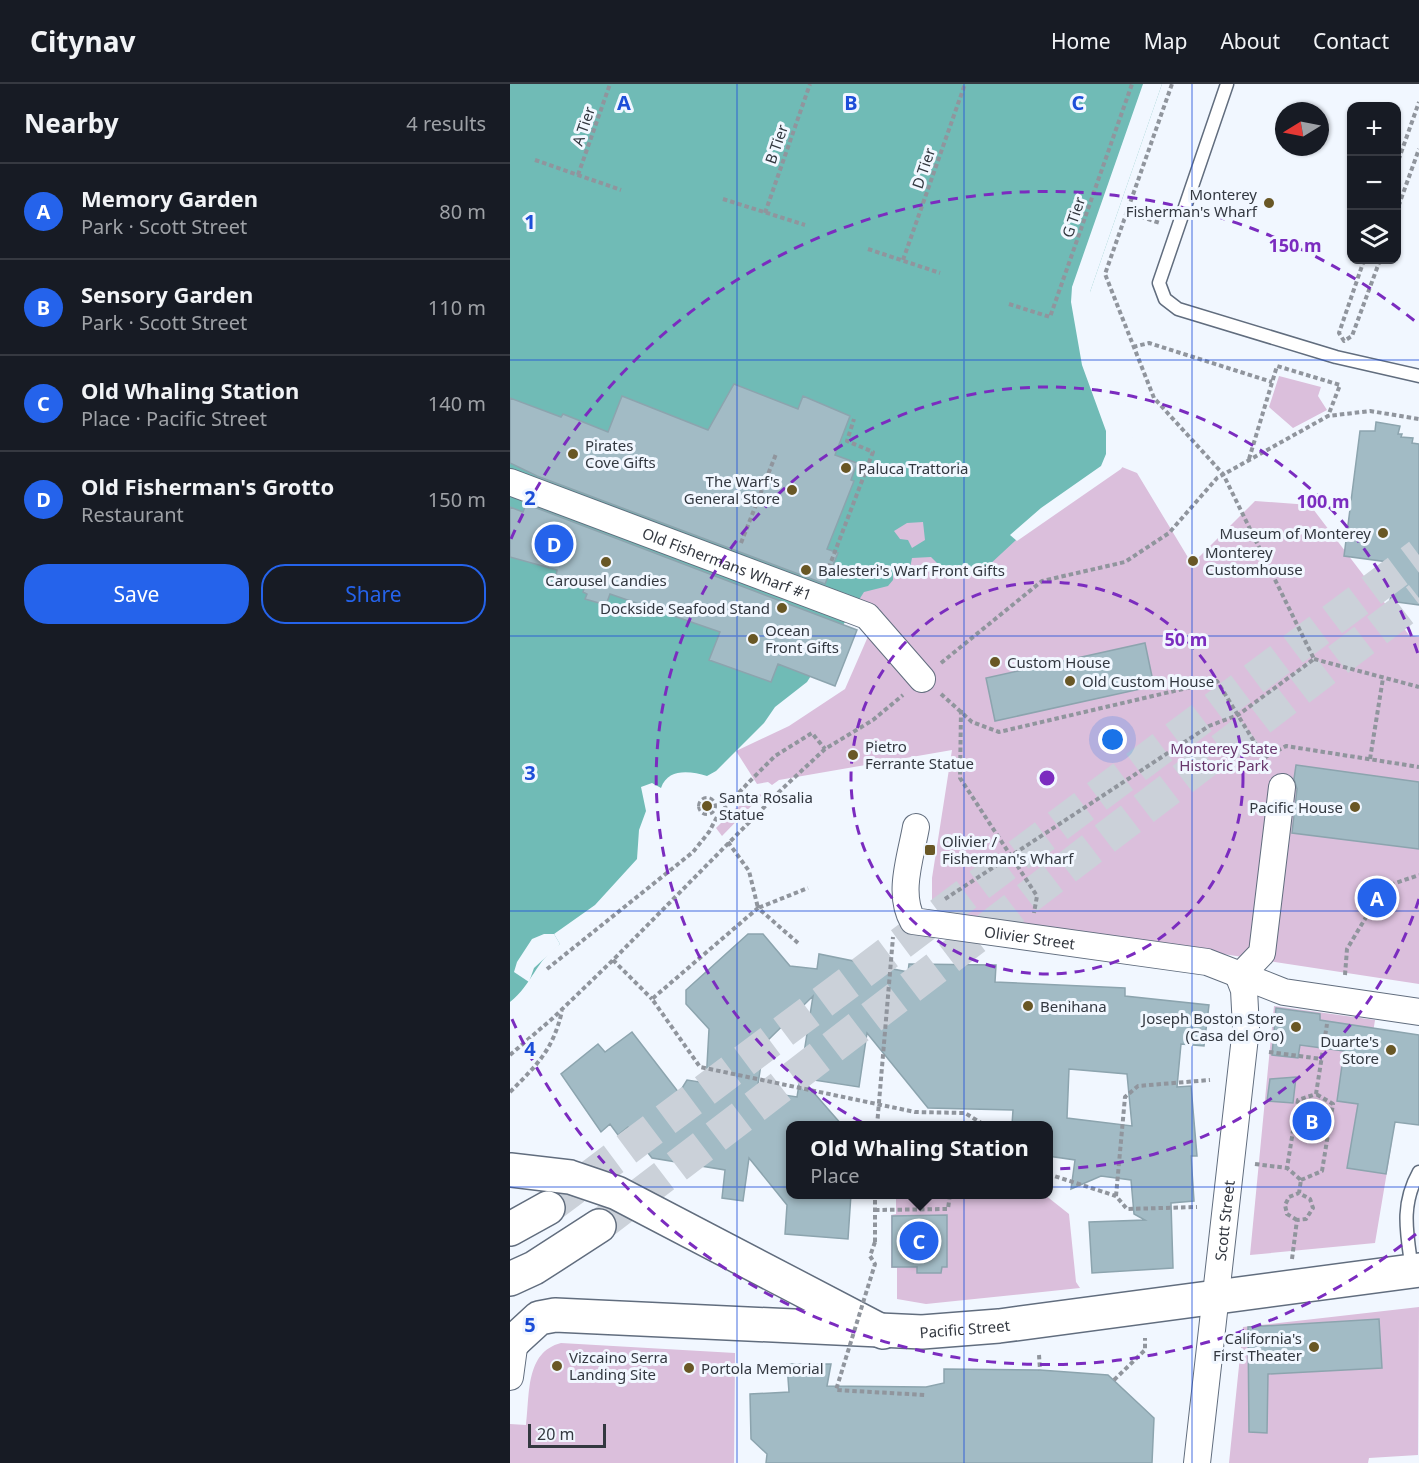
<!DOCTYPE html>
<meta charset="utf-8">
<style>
:root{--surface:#171b24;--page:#20242c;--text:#f1f3f6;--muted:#9ea1a6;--line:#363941;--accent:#2563eb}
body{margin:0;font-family:"Noto Sans",sans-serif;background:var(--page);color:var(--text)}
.controls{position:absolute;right:18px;top:18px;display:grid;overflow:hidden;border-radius:12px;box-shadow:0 2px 4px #0004}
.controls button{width:54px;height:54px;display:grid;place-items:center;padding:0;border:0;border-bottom:2px solid var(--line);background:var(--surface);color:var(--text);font:30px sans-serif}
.compass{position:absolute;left:765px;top:18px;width:54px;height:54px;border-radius:50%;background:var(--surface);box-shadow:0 2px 4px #0004;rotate:260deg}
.scale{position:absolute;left:18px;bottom:15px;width:78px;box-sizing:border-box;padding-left:6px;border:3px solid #333840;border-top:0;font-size:16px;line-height:21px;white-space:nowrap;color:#333840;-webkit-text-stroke:4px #f1f7ff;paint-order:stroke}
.you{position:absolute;left:603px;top:656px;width:21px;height:21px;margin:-15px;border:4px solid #fff;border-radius:50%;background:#1a73e8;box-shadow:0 0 0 9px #1a73e833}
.badge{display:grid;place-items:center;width:39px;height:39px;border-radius:50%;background:var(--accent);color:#fff;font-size:20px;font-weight:700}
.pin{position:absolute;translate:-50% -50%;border:3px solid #fff;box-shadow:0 2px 6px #0006}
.popup{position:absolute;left:276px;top:1037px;width:267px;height:78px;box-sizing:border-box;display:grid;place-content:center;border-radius:12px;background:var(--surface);filter:drop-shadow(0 2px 4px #0005);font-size:20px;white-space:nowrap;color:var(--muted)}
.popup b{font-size:22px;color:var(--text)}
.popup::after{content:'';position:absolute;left:50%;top:100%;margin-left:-12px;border:12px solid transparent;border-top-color:var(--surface)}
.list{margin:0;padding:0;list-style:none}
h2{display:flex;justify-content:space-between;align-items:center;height:78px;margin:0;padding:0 24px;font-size:26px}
h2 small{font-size:20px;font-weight:400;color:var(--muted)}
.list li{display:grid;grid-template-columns:39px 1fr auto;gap:18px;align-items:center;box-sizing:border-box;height:96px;padding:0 24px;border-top:2px solid var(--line)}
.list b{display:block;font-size:22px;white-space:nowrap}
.list p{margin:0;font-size:20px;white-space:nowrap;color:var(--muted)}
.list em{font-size:20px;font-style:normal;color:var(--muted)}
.actions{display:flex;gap:12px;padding:18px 24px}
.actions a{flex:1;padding:14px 0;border:2px solid var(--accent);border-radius:24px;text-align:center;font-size:21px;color:var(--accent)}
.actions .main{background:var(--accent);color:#fff}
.icon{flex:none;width:33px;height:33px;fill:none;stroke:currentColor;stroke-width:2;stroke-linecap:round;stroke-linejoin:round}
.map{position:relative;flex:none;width:909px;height:1379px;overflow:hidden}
header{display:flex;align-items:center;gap:36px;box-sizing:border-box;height:84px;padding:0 30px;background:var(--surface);border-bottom:2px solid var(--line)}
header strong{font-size:28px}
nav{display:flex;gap:33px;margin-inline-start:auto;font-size:21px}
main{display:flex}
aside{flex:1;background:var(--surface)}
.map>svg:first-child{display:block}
</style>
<header>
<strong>Citynav</strong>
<nav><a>Home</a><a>Map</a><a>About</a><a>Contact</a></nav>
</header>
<main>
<aside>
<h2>Nearby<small>4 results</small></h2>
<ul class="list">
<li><span class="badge">A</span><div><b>Memory Garden</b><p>Park · Scott Street</p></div><em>80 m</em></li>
<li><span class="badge">B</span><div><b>Sensory Garden</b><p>Park · Scott Street</p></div><em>110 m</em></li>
<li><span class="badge">C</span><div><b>Old Whaling Station</b><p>Place · Pacific Street</p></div><em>140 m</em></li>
<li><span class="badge">D</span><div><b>Old Fisherman's Grotto</b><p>Restaurant</p></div><em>150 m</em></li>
</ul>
<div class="actions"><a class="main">Save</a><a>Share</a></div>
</aside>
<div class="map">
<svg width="909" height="1379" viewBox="0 0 909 1379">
<rect width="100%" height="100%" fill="#f1f7ff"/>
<!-- green -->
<path fill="#dbbfdc" d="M769,292l42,11 -3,9 9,14 -34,18 -24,-21z
M504,340l123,49 55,91 63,-63 55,4 99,130 10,2v347l-477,-73 -10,-9v-24l20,-128 -173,30 -7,5 -4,-3 -11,2 -21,-33 53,-25 56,-37 35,-80 -54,-24z
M249,710l3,1 -40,41 -6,-8 20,-20z
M764,922l101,14 -18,116 35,6 -17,101 -125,12z
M386,1111h149l24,19 7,68 4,6 -154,16 -29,-5v-31h-6v-53l5,-1z
M909,1223l-1,148 -49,3 -1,5h-139l14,-136z
M51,1259l174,10 -1,110h-224v-39l16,1c4,-30 -1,-73 35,-82z"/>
<!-- water -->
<path fill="#70bbb6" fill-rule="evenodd" d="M0,0h652l-72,208 35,166 -109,82 -28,26 -38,10 -19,-19 -19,1 -2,10 -17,-1v13l-5,6 -24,6 -57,90 -32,25 -11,16 -48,48 -9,5c-17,-5 -39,-8 -46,12l-9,-5 -11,4 5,24 -7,19 -2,29 -42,46 -41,29 6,10c-24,16 -28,41 -50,58zM413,438l2,18 -13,8 -4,-8 -8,-1 -6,-8 13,-8z"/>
<!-- pier -->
<path fill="#f1f7ff" d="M633,0h19l-72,208 3,1 32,106 8,42 -5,18 -7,10 -104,72 -7,-6 31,-27 60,-42 5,-12v-23l-24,-66 -11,-63 1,-15z
M34,850h10l6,10 -26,24 -5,14 -15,-10 3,-10 15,-23z"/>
<!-- building -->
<path fill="#a2bbc5" stroke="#8ca4ae" stroke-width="1.5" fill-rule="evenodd" d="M224,300l64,25 5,-13 47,20 -15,39 22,8 -6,17 3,1 -27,68 11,4 -13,31 -288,-108 -27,-13v-65l51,19 2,-3 45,18 14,-36 86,34z
M866,338l24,4 -2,8h4l-1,3 12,1 -1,5 7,1v161l-29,-4 4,-28 -8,-1 2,-10 -44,-6 16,-125h15z
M16,420l331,126 -22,56 -57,-22 -7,18 -62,-22 11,-28 -110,-38 -4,11 -21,-6 2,-5 -4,-2 2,-7 -29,-9 1,-6 -47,-13v-50l13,5z
M635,559l9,43 -159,35 -9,-43z
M786,681l123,17v67l-127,-16 5,-44 -3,-10z
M238,850h15l27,32 27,3 2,-15 89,18 1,-8 87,1 -1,17 130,6v8l84,9 -5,41 -23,-2 -4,43 14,-1 6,70h-6l3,45 -23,2 2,65 -81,5 -3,-51 56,-2 -11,-6 -3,-34 -30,-4 -30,13 4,-29 -27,-4v-31h-36l1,-15 -85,-2 -61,-75 -8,54 -58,-9 41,47h-52v69h61l-3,45 -63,-5 2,-29 -38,-47 -6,43 -21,-3 3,-28 -73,-12 -24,-31 -10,8 -8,-11 -9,8 -40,-58 37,-30 7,8 27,-20 47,61 8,-13 19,3 3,-54 -23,-25v-14zM303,912l-16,101 -40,-6 7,-47zM559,985l58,5 5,52 -65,-8z
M766,924l44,6v6l99,15v90l-24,-3 -9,52 -39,-6 11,-64 -21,-3 7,-50 -44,-6 -2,13 -26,-3z
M786,993l-3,26 -26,-2 3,-22z
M437,1131v52h-5l-1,6h-24v-6h-25v-51z
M869,1235l3,49 -114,6 -1,59 -18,-1 -1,-105z
M277,1280h44l-4,22 99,1 18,-4v-14l96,1 68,5 46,43 -2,45h-386l1,-9 -16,-15 -1,-45 39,-2z"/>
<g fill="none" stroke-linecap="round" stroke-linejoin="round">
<!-- primary-tunnel -->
<path stroke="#cbd1d9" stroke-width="33" stroke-dasharray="33 16" stroke-linecap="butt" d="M38,1124l871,-653
M89,1142l820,-628"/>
<!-- lane casing -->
<g stroke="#616d7e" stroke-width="15">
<path id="lane" d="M717,0l-68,199 6,16 13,10 158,48 83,19
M902,1186c-5,-37 -12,-64 7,-98"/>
</g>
<!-- street casing -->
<g stroke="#616d7e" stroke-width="28">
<g id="street">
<path id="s1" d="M0,398l357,134 55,63"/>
<path id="s2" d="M406,743c-5,29 -19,67 -3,94l294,41 77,30 135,20"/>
<path d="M729,893l23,-24 20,-166"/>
<path d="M0,1293l5,-37"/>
<path id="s3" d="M687,1379l49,-435 -2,-38 -5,-13"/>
</g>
</g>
<!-- secondary casing -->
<g stroke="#616d7e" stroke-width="36">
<g id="secondary">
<path id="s4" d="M5,1256l24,-22 16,-3 367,17 77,-6 420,-56"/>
</g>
</g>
<!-- primary casing -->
<g stroke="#616d7e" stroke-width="36">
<path id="primary" d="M0,1086l60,7 47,16 266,139
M0,1145l38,-21
M0,1195l24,-11 65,-42
M0,1257l5,-1"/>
</g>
<!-- path -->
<path stroke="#90959d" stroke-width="4" stroke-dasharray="4.5 3" stroke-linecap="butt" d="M25,76l86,30
M886,83l23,-65
M68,91l32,-91
M213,115l82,26
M616,128l34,11
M255,129l45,-129
M886,129l23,-64
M358,165l72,24
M393,176l62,-176
M854,176l-25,73 5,8 8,-5 28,-76
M499,220l41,13 82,-233
M623,263l16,-4 123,39
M739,375l28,-93 63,19 -12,31
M231,459l35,-89
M316,491l47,-123 -26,-11 7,-22
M804,575l105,28
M431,579l101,-82 83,-19 44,-29 48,-55 111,-62 42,-5 49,8
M431,610l31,28 27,10 218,-51 52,85
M451,626l-1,68 77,118 -3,17
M754,674l22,-12 133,21
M860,675l13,-81
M189 722a8 8 0 1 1 16 0a8 8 0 1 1-16 0Z
M218,758l21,29 9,37 50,-20
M435,815l264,-173 29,-11 76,-56 -91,-185 -69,-76 -49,-124 67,-190
M288,859l-40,-35 -106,91 48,68 215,45 50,1 21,13
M103,876l39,39
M37,885l146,-117 16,-20 9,-17 31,-33 26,-26 37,-23 13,16
M835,891l2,-26 37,-62 35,-12
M759,968l53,7
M0,971l43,-37 60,-58 169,-171 43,-40 48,-29 30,-25
M0,1008c27,-27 43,-42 52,-81
M367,1042l16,-189
M745,1080l32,4
M538,1090l68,22 11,13 70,-2
M791,1096l21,-9 11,-67 -17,-10
M606,1112l9,-99 13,-11 72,-6
M365,1126l73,-1 2,-15
M787,1136l-10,-6 -2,-9 4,-8 10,-4
M365,1158v-48
M782,1175l5,-39 9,-1 7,-11 -3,-9 -11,-6 2,-13 -14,-12 11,-68 18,-6 11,-70
M529,1271l1,15
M604,1296l31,-30v-12"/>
<!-- lane -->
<use href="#lane" stroke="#fff" stroke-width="12"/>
<!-- street -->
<use href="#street" stroke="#fff" stroke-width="26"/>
<!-- secondary -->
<use href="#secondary" stroke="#fff" stroke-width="33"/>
<!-- primary -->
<use href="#primary" stroke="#fff" stroke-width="33"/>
<!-- path-bridge -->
<path stroke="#90959d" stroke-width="4" stroke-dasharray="4.5 3" stroke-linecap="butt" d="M365,1158l-5,14 5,8 -39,126 89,5"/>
</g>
<!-- grid -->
<path fill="none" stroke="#1d4ed8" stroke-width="1.5" stroke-opacity="0.55" d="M227,0v1379M454,0v1379M682,0v1379M0,276h909M0,552h909M0,827h909M0,1103h909"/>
<!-- distance rings -->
<g fill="none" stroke="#7b2cbf" stroke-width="3" stroke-dasharray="10 8">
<circle cx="537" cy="694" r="196"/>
<path d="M909 815A391 391 0 1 1 909 573"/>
<path d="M906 1150A587 587 0 0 1 1 933M1 455A587 587 0 0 1 906 238"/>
</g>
<!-- markers -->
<g fill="#695725" stroke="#f1f7ff" stroke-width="2">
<circle cx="759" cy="119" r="6"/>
<circle cx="63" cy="370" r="6"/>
<circle cx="336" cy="384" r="6"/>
<circle cx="282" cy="406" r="6"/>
<circle cx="873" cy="449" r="6"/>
<circle cx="683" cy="477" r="6"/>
<circle cx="96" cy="478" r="6"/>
<circle cx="296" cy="486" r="6"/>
<circle cx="272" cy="524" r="6"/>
<circle cx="243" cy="555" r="6"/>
<circle cx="485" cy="578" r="6"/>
<circle cx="560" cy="597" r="6"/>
<circle cx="343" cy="671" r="6"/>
<circle cx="197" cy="722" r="6"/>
<circle cx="845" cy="723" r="6"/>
<rect x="414" y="760" width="12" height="12" rx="3"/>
<circle cx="518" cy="922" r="6"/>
<circle cx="786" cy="943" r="6"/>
<circle cx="881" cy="966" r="6"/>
<circle cx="804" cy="1263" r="6"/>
<circle cx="47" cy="1282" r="6"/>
<circle cx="179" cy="1284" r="6"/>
</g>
<g text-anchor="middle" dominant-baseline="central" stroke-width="6" stroke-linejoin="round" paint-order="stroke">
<!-- street labels -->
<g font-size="15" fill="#333840" stroke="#f1f7ff">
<text transform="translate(73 42) rotate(-71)">A Tier</text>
<text transform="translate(266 60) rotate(-71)">B Tier</text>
<text transform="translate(413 84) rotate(-71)">D Tier</text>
<text transform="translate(563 133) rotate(-71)">G Tier</text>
<text stroke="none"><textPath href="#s1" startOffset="232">Old Fishermans Wharf #1</textPath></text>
<text stroke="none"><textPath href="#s2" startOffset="214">Olivier Street</textPath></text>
<text stroke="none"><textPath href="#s3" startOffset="244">Scott Street</textPath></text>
<text stroke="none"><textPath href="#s4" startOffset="459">Pacific Street</textPath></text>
</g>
<!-- poi labels -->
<g font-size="15" fill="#333840" stroke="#f1f7ff" text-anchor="start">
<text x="747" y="110" text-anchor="end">Monterey<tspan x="747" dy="17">Fisherman's Wharf</tspan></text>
<text x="75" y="361">Pirates<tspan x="75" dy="17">Cove Gifts</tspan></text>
<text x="348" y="384">Paluca Trattoria</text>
<text x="270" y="397" text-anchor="end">The Warf's<tspan x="270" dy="17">General Store</tspan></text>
<text x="861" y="449" text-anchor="end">Museum of Monterey</text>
<text x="695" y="468">Monterey<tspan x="695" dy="17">Customhouse</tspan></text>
<text x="308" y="486">Balesteri's Warf Front Gifts</text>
<text x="96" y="496" text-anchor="middle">Carousel Candies</text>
<text x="260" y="524" text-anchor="end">Dockside Seafood Stand</text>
<text x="255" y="546">Ocean<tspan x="255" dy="17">Front Gifts</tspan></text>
<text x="497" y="578">Custom House</text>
<text x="572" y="597">Old Custom House</text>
<text x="355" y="662">Pietro<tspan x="355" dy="17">Ferrante Statue</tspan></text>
<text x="209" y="713">Santa Rosalia<tspan x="209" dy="17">Statue</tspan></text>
<text x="833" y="723" text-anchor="end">Pacific House</text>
<text x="432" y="757">Olivier /<tspan x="432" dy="17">Fisherman's Wharf</tspan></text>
<text x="530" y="922">Benihana</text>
<text x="774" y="934" text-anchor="end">Joseph Boston Store<tspan x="774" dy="17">(Casa del Oro)</tspan></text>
<text x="869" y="957" text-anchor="end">Duarte's<tspan x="869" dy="17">Store</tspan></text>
<text x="792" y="1254" text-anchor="end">California's<tspan x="792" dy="17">First Theater</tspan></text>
<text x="59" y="1273">Vizcaino Serra<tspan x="59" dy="17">Landing Site</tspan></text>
<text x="191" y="1284">Portola Memorial</text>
</g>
<!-- park labels -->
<g font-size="15" fill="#67356b" stroke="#f1f7ff">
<text x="714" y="664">Monterey State<tspan x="714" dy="17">Historic Park</tspan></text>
</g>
</g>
<g font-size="20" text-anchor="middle" font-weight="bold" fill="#1d4ed8" stroke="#f1f7ff" stroke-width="6" stroke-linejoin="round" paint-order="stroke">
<text x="114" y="26">A</text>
<text x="341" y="26">B</text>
<text x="568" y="26">C</text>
<text x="20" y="145">1</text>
<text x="20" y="421">2</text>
<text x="20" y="696">3</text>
<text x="20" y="972">4</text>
<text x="20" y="1248">5</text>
</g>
<circle cx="537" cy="694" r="9" fill="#7b2cbf" stroke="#f1f7ff" stroke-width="3"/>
<g font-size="18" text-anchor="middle" font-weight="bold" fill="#7b2cbf" stroke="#f1f7ff" stroke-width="6" stroke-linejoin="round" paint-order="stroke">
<text x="785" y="168">150 m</text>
<text x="813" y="424">100 m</text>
<text x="676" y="562">50 m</text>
</g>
</svg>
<div class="controls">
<button>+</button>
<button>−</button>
<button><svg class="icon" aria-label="layers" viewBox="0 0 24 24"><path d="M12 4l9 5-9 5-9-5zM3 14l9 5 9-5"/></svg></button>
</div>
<svg class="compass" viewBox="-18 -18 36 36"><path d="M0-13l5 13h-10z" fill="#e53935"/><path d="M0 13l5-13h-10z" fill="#9ea1a6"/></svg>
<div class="scale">20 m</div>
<div class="you"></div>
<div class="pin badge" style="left:867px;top:814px">A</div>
<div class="pin badge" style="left:802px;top:1037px">B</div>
<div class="pin badge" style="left:409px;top:1157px">C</div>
<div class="popup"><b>Old Whaling Station</b>Place</div>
<div class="pin badge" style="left:44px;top:460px">D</div>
</div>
</main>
